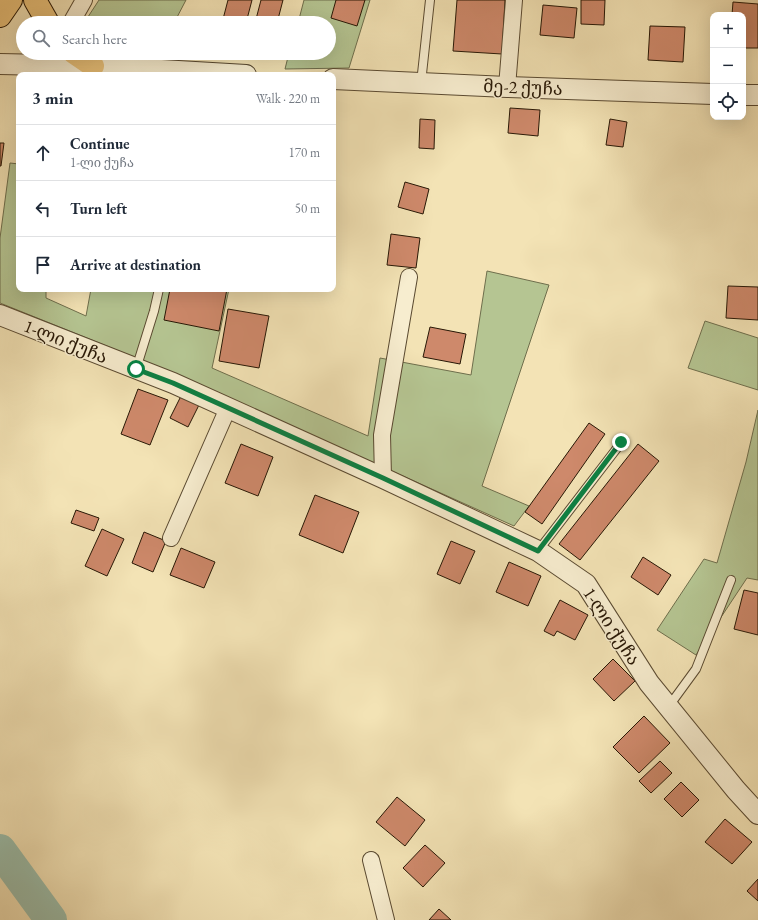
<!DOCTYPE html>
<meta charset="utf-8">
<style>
:root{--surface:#fff;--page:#f6f6f7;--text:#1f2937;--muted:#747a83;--line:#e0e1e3}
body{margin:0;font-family:"EB Garamond","Noto Serif Georgian",serif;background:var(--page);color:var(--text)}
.controls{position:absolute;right:12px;top:12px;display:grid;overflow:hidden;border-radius:8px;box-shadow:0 4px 16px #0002}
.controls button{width:36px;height:36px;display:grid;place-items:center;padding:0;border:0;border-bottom:1px solid var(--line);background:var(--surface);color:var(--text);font:20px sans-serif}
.stop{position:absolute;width:12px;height:12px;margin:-9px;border:3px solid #0b8043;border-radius:50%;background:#fff}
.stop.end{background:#0b8043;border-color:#fff;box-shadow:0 1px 4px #0008}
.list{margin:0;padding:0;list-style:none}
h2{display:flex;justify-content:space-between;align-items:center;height:52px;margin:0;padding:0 16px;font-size:17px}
h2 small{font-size:13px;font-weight:400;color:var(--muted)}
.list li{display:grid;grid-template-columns:26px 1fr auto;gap:12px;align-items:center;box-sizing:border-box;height:56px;padding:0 16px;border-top:1px solid var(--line)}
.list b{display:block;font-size:15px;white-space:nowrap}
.list p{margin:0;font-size:13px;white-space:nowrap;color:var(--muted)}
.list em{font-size:13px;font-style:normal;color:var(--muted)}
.icon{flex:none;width:22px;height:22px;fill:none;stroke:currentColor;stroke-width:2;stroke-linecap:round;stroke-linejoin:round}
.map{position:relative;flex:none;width:758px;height:920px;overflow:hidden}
.search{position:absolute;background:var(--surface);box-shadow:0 4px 16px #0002;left:16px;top:16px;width:320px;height:44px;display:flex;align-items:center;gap:10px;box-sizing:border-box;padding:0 14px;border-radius:22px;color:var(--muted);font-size:15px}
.panel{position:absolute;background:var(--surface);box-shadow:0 4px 16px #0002;left:16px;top:72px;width:320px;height:220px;border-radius:8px}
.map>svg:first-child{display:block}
</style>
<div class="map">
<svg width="758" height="920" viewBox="0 0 758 920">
<rect width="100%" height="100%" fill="#f3e3b5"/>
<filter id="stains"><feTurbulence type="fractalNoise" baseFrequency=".005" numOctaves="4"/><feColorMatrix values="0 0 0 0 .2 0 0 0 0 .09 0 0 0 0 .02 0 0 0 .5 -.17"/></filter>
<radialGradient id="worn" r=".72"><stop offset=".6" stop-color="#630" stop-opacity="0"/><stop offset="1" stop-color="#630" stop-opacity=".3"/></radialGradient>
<!-- green -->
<path fill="#b5c592" stroke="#6e6e4c" d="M99,0h87l-12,23h-90z
M304,0h66l-21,68 -64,1 4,-16h40v-30h-31z
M10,163l9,1v125h27v9l40,18 5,-27h138l-17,79 156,68 12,-78 91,17 16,-104 62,14 -67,201 47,20 -15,20 -338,-152 -176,-71v-65z
M705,321l53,17v52l-70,-22z
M758,410v170l-11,-2 -51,77 -39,-25 47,-71 13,4 29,-101z"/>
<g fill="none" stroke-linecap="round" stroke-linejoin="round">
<!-- river -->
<path stroke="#9bbeab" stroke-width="32" d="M0,850l51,70"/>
</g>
<!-- building -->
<path fill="#ce896b" stroke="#271705" d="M228,0h24l-6,23h-24z
M261,0h22l-6,23h-22z
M336,0h29l-8,26 -26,-8z
M457,0h48l-3,54 -49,-3z
M581,0h24l-1,25 -23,-1z
M733,2l25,2v44h-15v-33h-11z
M543,5l34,3 -3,30 -34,-3z
M650,26l35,1 -2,35 -35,-2z
M510,108l30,2 -2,26 -30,-3z
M420,119l15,1 -1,29 -15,-1z
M610,119l17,3 -4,25 -17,-2z
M0,143h4l-3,23h-1z
M405,182l24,7 -6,25 -25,-7z
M391,234l29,4 -4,30 -29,-3z
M728,286l30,1v33l-32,-2z
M170,289h57l-8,42 -55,-11z
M228,309l41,7 -10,52 -40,-7z
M430,327l36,7 -6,30 -37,-7z
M138,389l30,11 -18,45 -29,-11z
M181,396l18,9 -11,22 -18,-9z
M589,423l16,11 -63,90 -17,-12z
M241,444l32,13 -15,39 -33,-13z
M638,444l21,17 -79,99 -21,-16z
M315,495l44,17 -16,41 -44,-18z
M76,510l23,8 -5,13 -23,-8z
M102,529l22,10 -17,37 -22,-10z
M144,532l22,9 -13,31 -21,-9z
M451,541l24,10 -15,33 -23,-10z
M181,548l34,14 -11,26 -34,-13z
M643,557l28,18 -13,20 -27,-18z
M509,562l32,14 -13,30 -32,-14z
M744,590l14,3v42l-24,-6z
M560,600l28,15 -13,25 -18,-9 -3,5 -10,-5z
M613,659l22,22 -21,20 -21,-22z
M644,716l26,27 -31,30 -26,-26z
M660,761l12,12 -21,20 -12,-12z
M681,782l18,18 -17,17 -18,-18z
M397,797l28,23 -20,26 -29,-24z
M725,819l27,23 -20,22 -27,-22z
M425,845l20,18 -22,24 -20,-19z
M758,879v22l-11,-10z
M439,909l12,11h-22z"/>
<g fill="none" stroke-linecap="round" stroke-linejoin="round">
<!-- service casing -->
<g stroke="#5a4a31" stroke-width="10">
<path id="service" d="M421,83l9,-83
M136,369l18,-58 5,-22
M538,551l83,-108
M669,706l27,-37 35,-89"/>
</g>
<!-- minor casing -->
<g stroke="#5a4a31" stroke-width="18">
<path id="minor" d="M71,23l13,-23
M507,87l7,-87
M383,478l-1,-43 27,-158
M171,538l57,-130
M371,860l15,60"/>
</g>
<!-- tertiary casing -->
<g stroke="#5a4a31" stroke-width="22">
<path id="tertiary" d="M0,64l93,2 153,9
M333,79l174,8 206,7
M743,95h15
M0,315l173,68 210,95 155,73 48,33 63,99 87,107 22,24"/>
</g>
<!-- trunk casing -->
<g stroke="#271705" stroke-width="24">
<path id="trunk" d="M35,0l13,23
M0,16l11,-16
M74,53l19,13"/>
</g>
<!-- service -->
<use href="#service" stroke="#f7edcf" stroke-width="8"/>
<!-- minor -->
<use href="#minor" stroke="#f7edcf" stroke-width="16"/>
<!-- tertiary -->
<use href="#tertiary" stroke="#f7edcf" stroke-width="20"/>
<!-- trunk -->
<use href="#trunk" stroke="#eac27a" stroke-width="22"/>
</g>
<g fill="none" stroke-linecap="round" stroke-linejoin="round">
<!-- route -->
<path stroke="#0b8043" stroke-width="5" d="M136,369l37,14 210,95 155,73 83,-109"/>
</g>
<g text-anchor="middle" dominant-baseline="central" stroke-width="3" stroke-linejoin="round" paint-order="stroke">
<!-- street labels -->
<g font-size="18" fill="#271705" stroke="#f7edcf">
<text transform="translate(523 87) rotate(2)">მე-2 ქუჩა</text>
<text transform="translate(66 341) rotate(22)">1-ლი ქუჩა</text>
<text transform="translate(612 626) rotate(57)">1-ლი ქუჩა</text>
</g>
</g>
<rect width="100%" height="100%" filter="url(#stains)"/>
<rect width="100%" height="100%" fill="url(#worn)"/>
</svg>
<div class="controls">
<button>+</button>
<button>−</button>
<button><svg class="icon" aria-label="locate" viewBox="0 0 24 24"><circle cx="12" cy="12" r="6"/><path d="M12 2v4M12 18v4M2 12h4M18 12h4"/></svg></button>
</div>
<div class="stop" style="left:136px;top:369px"></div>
<div class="stop end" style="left:621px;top:442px"></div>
<div class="search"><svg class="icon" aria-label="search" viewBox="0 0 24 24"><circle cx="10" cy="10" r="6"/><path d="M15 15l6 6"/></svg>Search here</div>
<section class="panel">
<h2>3 min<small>Walk · 220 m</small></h2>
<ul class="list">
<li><svg class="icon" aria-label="ahead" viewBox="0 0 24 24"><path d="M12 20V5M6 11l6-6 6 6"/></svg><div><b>Continue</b><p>1-ლი ქუჩა</p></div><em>170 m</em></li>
<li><svg class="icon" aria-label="left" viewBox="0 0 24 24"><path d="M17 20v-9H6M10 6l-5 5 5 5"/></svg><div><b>Turn left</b></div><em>50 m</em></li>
<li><svg class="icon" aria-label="arrive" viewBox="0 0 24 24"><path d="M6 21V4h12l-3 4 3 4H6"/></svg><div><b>Arrive at destination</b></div></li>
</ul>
</section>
</div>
